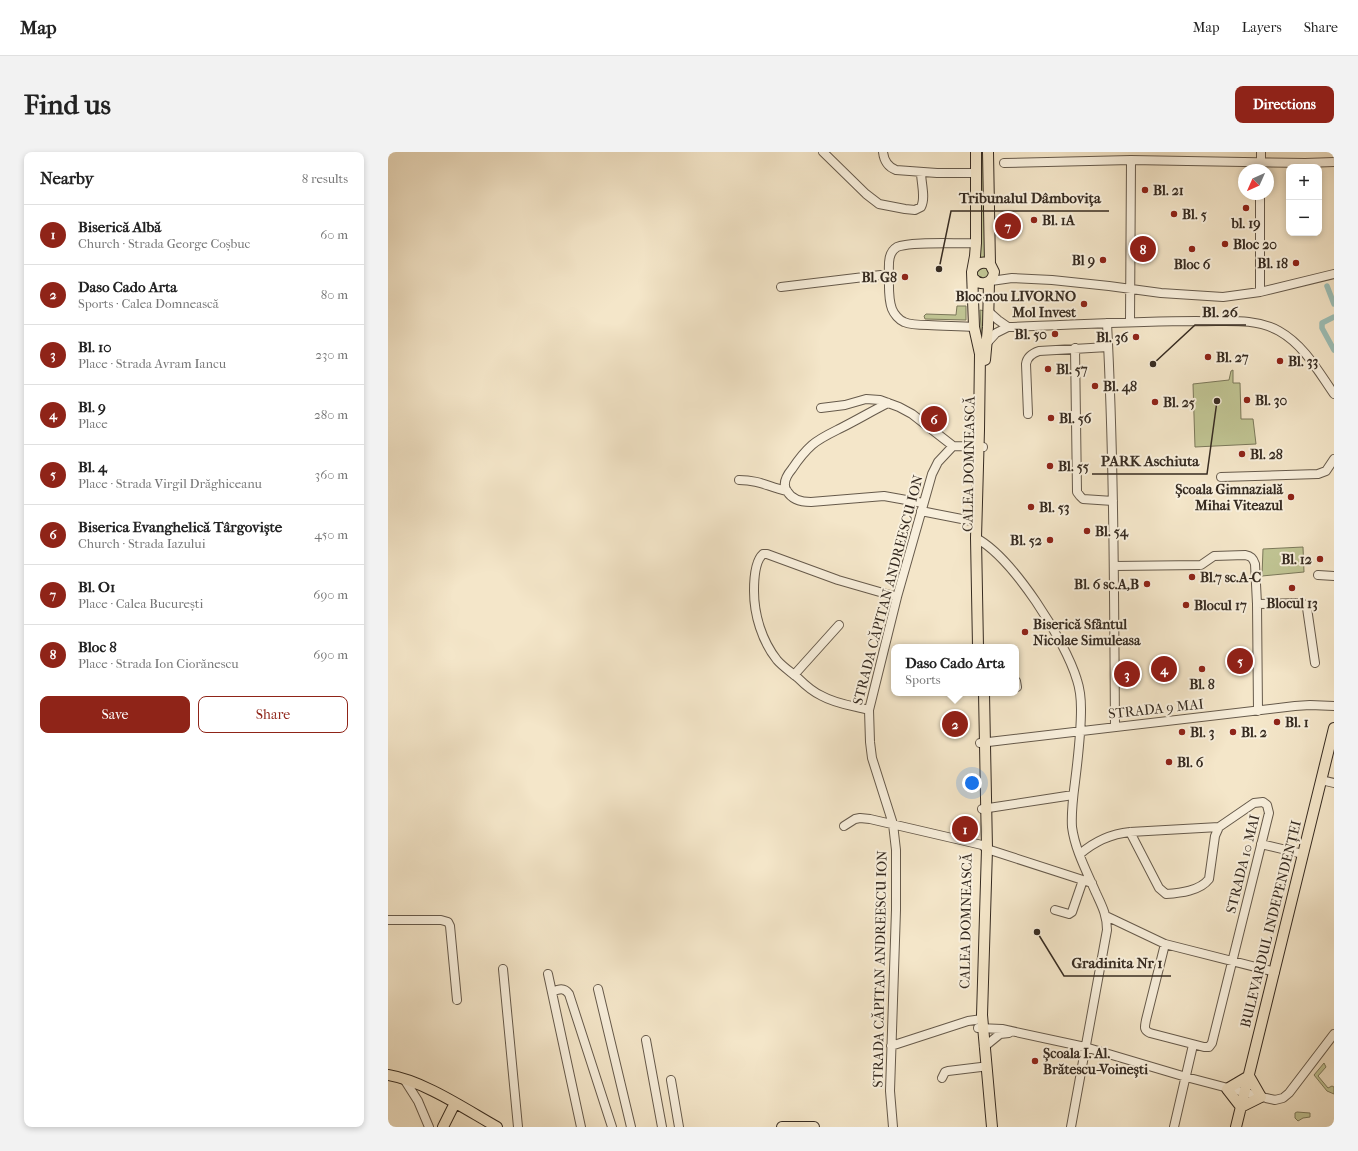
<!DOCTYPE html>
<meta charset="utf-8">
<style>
:root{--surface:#fff;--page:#f2f2f2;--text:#222;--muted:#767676;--line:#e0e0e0;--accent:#8f2418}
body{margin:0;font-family:"IM FELL French Canon",serif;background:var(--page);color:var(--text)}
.controls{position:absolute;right:12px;top:12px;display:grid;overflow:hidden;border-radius:8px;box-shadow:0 2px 6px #0003}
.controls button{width:36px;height:36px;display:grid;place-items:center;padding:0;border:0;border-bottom:1px solid var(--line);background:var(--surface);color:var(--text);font:20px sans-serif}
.compass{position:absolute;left:850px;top:12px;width:36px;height:36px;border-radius:50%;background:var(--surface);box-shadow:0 2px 6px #0003;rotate:225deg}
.you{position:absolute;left:584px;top:631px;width:14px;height:14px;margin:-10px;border:3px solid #fff;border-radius:50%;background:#1a73e8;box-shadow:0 0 0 6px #1a73e833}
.badge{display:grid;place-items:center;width:26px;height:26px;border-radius:50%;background:var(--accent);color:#fff;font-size:13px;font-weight:700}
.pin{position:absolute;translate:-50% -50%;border:2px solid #fff;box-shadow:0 1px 4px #0006}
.popup{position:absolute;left:503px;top:492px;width:128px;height:52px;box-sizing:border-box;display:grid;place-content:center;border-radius:8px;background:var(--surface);filter:drop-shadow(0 1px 3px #0005);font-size:13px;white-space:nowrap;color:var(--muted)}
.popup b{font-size:15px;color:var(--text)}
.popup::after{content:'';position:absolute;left:50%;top:100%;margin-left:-8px;border:8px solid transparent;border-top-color:var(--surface)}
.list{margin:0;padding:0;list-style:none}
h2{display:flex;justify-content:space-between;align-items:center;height:52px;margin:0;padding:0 16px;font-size:17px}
h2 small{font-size:13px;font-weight:400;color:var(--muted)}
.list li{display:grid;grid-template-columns:26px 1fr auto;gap:12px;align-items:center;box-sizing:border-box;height:60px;padding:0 16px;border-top:1px solid var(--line)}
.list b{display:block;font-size:15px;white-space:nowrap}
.list p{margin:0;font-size:13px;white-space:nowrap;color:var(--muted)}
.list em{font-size:13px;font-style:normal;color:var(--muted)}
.actions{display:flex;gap:8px;padding:12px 16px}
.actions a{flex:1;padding:9px 0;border:1px solid var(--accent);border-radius:8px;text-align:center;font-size:14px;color:var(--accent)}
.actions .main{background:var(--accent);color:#fff}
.map{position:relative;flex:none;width:946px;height:975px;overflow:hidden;border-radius:8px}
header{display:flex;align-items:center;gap:24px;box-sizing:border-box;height:56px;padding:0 20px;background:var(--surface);border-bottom:1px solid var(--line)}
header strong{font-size:19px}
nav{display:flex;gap:22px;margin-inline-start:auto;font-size:14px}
.intro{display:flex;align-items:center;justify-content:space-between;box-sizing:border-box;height:96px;padding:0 24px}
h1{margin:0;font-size:28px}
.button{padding:10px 18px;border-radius:8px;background:var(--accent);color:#fff;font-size:14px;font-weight:700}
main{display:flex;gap:24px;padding:0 24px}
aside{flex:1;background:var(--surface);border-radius:8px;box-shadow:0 2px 6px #0003}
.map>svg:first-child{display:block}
</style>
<header>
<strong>Map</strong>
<nav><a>Map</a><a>Layers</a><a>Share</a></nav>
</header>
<div class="intro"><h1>Find us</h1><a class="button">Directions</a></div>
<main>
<aside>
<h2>Nearby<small>8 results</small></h2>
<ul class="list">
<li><span class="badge">1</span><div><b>Biserică Albă</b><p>Church · Strada George Coșbuc</p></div><em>60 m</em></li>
<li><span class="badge">2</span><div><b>Daso Cado Arta</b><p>Sports · Calea Domnească</p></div><em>80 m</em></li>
<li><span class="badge">3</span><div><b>Bl. 10</b><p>Place · Strada Avram Iancu</p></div><em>230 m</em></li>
<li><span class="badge">4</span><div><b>Bl. 9</b><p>Place</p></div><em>280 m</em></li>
<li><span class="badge">5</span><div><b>Bl. 4</b><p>Place · Strada Virgil Drăghiceanu</p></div><em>360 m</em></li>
<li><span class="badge">6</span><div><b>Biserica Evanghelică Târgoviște</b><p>Church · Strada Iazului</p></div><em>450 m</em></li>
<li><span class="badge">7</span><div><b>Bl. O1</b><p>Place · Calea București</p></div><em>690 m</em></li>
<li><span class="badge">8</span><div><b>Bloc 8</b><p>Place · Strada Ion Ciorănescu</p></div><em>690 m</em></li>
</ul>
<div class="actions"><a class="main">Save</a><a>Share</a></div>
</aside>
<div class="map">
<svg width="946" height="975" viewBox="0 0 946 975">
<rect width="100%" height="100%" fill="#f4e6c9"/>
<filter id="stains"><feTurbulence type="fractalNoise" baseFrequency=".005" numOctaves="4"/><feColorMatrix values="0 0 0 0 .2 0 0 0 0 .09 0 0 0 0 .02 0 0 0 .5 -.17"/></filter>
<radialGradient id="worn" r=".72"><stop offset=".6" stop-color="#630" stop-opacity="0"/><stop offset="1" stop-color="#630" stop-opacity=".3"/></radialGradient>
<!-- green -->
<path fill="#c0c493" stroke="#7b785a" d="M591,0h7v108l-7,1z
M591,115l9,1 2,8 -9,4 -5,-5z
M569,154h9v14l-41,-1 -1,-3 2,-2 30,1z
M592,158l5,1 -3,35z
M845,218v13h7l1,36h12l3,25 -61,3 -2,-63 36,-4 2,-9z
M915,395l1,25 -42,4 1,-27z
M936,911l2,4 -8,9 10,12 4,-2 2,1v7l-7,-3 -13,-16z
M909,960l13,1v4l-7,1 -5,3 -3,-3v-5z"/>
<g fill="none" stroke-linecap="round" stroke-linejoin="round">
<!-- canal -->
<path stroke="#9cbfb7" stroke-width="5.5" d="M939,134l7,18
M946,165l-12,6v5l12,22"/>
<!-- minor casing -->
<g stroke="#665a4b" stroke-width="10">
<path id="minor" d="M435,0l43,42 13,10 26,5 10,1 6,-3c5,-9 0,-24 0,-35
M495,0c1,9 5,15 13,18l41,3h39
M873,0v18
M616,11l127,-3 174,3 29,-1
M603,129l21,-3 40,2 57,6 52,7 62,4 37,-5 74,-18
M393,135l108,-13
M872,140v-98
M601,160l9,8 10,7
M742,170l1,-162
M719,171c7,134 7,269 8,404
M586,175c-15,-1 -31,-1 -46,-2 -7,0 -17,0 -24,-3 -5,-2 -10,-8 -12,-13 -4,-10 -3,-24 -3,-34 0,-9 -2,-22 8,-28 13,-6 62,-3 79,-4
M598,192l10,-11 12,-6c63,-2 125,-6 188,-6 28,1 58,-4 83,10 25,14 39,40 55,63
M687,196l2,144 3,4 3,3 30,2
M500,251c-16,8 -31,17 -47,25 -10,5 -21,10 -29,17 -8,7 -14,15 -20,24 -5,6 -10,15 -5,22 5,9 15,11 24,11l73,-6 39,7
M433,256l24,-3 21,-6 14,1 19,7 13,7 41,32 30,1
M640,262l-2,-50c1,-7 7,-11 13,-13l69,-4
M833,325l97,-3 8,-3 8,-12
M351,328c21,0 29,7 48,11
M533,359l56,11
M588,386c37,20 89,102 101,142 3,9 4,19 4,29 0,25 -3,49 -6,73 -2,15 -4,30 -3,45 3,23 15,45 24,66 6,13 11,22 11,37l-36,197
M726,414l87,-1 13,-9 31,-1c6,1 8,3 10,9l2,40 1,107
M930,423l16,1
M869,452l44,-1 4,2 2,3 8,55
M406,523l45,-50
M628,529l1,6
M481,558c-15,-4 -33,-6 -47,-14 -9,-4 -17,-11 -24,-18 -7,-6 -15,-11 -21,-18 -15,-19 -23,-45 -23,-69 0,-10 1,-30 9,-37h4l71,26 59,17
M592,591l315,-37 15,-1 24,1
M933,628l13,3
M594,657l91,-14
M456,674l11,-7 5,-1 10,1 112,26 5,4 105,34
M742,680l29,56 7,6c14,-1 34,-3 43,-15l6,-43 4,-9
M873,692l42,10
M692,702c15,-13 30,-20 50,-22l89,-5 35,-24 9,-1 4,3 2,8 -57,230 -3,4h-5l-54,-14c-7,-3 -5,-7 -4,-13l19,-76
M667,758l14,4 3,-2 11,-32
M718,764l59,28 110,28
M0,768h53l7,2 2,4 7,74
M115,817l15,158
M160,822l33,153
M210,837l33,138
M164,840c7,-3 12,-5 17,2l43,133
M590,876l24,1 83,18 101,30 80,21 9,2 8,-2 6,-5 45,-59
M258,888l16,87
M503,894l77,-25 14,-2
M596,895l16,-13 9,-1
M554,926l3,-6 3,-1 33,-4
M16,927l14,22 11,26
M283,928l8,47
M505,975l-3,-36 6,-181v-60l-3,-26 -21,-66 -2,-16 -1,-32 28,-113 35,-123 6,-12 15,-16
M786,975l19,-82"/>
</g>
<!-- major casing -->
<g stroke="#362b21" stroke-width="12">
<path id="major" d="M588,0v91l-1,13 -3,16 2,55 6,27 -1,76 -3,108 2,109
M600,0l2,112
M585,117c4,-6 10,-8 17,-5l4,8c-1,12 -14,15 -21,6
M597,208l3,-33 1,-45
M596,541l3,156 -5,166 10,112
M0,923c36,6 77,34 109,52
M853,955l-14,-18 22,-13
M853,955l20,-10 -12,-21
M55,975l12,-24
M394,975h32
M848,975l98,-399"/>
</g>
<!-- minor -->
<use href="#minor" stroke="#f8efdc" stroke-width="8"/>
<!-- major -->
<use href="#major" stroke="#f4e6c9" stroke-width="10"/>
</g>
<!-- markers -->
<g fill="#8f2418" stroke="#f8efdc" stroke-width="1.5">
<circle cx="757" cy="38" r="4"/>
<circle cx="858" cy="56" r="4"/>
<circle cx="786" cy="62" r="4"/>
<circle cx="646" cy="68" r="4"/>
<circle cx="837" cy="92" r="4"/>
<circle cx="804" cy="97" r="4"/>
<circle cx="715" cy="108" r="4"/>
<circle cx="908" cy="111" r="4"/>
<circle cx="517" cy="125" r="4"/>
<circle cx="696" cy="152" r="4"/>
<circle cx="667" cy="182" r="4"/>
<circle cx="748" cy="185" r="4"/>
<circle cx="820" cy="205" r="4"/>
<circle cx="892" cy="209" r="4"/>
<circle cx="660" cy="217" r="4"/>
<circle cx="707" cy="234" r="4"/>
<circle cx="859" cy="248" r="4"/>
<circle cx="767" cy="250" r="4"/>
<circle cx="663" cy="266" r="4"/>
<circle cx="854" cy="302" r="4"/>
<circle cx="662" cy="314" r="4"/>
<circle cx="903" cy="345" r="4"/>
<circle cx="643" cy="355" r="4"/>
<circle cx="699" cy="379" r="4"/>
<circle cx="662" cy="388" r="4"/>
<circle cx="932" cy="407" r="4"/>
<circle cx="804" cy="425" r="4"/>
<circle cx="759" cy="432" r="4"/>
<circle cx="904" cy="436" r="4"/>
<circle cx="798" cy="453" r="4"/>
<circle cx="637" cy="480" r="4"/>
<circle cx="814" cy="517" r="4"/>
<circle cx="889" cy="570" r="4"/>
<circle cx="794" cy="580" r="4"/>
<circle cx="845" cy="580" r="4"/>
<circle cx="781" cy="610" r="4"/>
<circle cx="647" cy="909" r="4"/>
</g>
<g text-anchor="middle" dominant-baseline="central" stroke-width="4" stroke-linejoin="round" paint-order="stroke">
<!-- poi labels -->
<g font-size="14" font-weight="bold" fill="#362b21" stroke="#f8efdc" text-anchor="start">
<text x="765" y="38">Bl. 21</text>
<text x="794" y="62">Bl. 5</text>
<text x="654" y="68">Bl. 1A</text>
<text x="858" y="71" text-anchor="middle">bl. 19</text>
<text x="845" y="92">Bloc 20</text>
<text x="707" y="108" text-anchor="end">Bl 9</text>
<text x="900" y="111" text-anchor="end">Bl. 18</text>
<text x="804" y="112" text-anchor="middle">Bloc 6</text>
<text x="509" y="125" text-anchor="end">Bl. G8</text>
<text x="688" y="144" text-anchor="end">Bloc nou LIVORNO<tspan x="688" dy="16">Mol Invest</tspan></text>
<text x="659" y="182" text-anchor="end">Bl. 50</text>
<text x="740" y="185" text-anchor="end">Bl. 36</text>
<text x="828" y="205">Bl. 27</text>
<text x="900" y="209">Bl. 33</text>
<text x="668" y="217">Bl. 57</text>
<text x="715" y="234">Bl. 48</text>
<text x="867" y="248">Bl. 30</text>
<text x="775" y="250">Bl. 25</text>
<text x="671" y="266">Bl. 56</text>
<text x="862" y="302">Bl. 28</text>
<text x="670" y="314">Bl. 55</text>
<text x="895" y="337" text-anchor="end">Școala Gimnazială<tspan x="895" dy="16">Mihai Viteazul</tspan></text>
<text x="651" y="355">Bl. 53</text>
<text x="707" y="379">Bl. 54</text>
<text x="654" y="388" text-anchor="end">Bl. 52</text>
<text x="924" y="407" text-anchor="end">Bl. 12</text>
<text x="812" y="425">Bl.7 sc.A-C</text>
<text x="751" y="432" text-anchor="end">Bl. 6 sc.A,B</text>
<text x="904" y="451" text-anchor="middle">Blocul 13</text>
<text x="806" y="453">Blocul 17</text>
<text x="645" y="472">Biserică Sfântul<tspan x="645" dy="16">Nicolae Simuleasa</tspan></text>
<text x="814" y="532" text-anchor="middle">Bl. 8</text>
<text x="897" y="570">Bl. 1</text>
<text x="802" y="580">Bl. 3</text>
<text x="853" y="580">Bl. 2</text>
<text x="789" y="610">Bl. 6</text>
<text x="655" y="901">Școala I. Al.<tspan x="655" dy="16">Brătescu-Voinești</tspan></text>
</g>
<!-- street labels -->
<g font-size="14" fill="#362b21" stroke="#f8efdc">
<text transform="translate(581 312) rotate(-89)">CALEA DOMNEASCĂ</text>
<text transform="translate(500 438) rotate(-75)">STRADA CĂPITAN ANDREESCU ION</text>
<text transform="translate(768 557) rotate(-6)">STRADA 9 MAI</text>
<text transform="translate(855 712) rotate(-76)">STRADA 10 MAI</text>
<text transform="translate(578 769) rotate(-89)">CALEA DOMNEASCĂ</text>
<text transform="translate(883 772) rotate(-76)">BULEVARDUL INDEPENDENȚEI</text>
<text transform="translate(492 817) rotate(-89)">STRADA CĂPITAN ANDREESCU ION</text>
</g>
</g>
<!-- callouts -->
<path fill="none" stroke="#362b21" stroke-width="1.5" d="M551 117L563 59H721M765 212L807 173H858M829 249L819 322H704M649 780L676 824H783"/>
<g fill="#362b21" stroke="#f8efdc" stroke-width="1.5">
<circle cx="551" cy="117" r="4"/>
<circle cx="765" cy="212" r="4"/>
<circle cx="829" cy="249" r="4"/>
<circle cx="649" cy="780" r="4"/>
</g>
<g font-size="15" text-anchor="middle" font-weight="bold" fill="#362b21" stroke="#f8efdc" stroke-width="4" stroke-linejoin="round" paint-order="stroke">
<text x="642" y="51">Tribunalul Dâmbovița</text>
<text x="832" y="165">Bl. 26</text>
<text x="762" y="314">PARK Aschiuta</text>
<text x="729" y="816">Gradinita Nr 1</text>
</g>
<rect width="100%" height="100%" filter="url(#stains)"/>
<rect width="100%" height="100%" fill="url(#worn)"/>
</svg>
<div class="controls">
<button>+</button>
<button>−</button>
</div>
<svg class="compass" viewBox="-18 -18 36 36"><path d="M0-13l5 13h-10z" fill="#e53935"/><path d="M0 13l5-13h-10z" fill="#767676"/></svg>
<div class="you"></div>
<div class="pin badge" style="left:577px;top:677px">1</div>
<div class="pin badge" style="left:567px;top:572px">2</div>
<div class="popup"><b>Daso Cado Arta</b>Sports</div>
<div class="pin badge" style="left:739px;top:522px">3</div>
<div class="pin badge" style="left:776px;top:517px">4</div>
<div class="pin badge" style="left:852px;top:509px">5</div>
<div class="pin badge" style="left:546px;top:267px">6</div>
<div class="pin badge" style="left:620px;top:74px">7</div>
<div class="pin badge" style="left:755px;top:97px">8</div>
</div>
</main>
